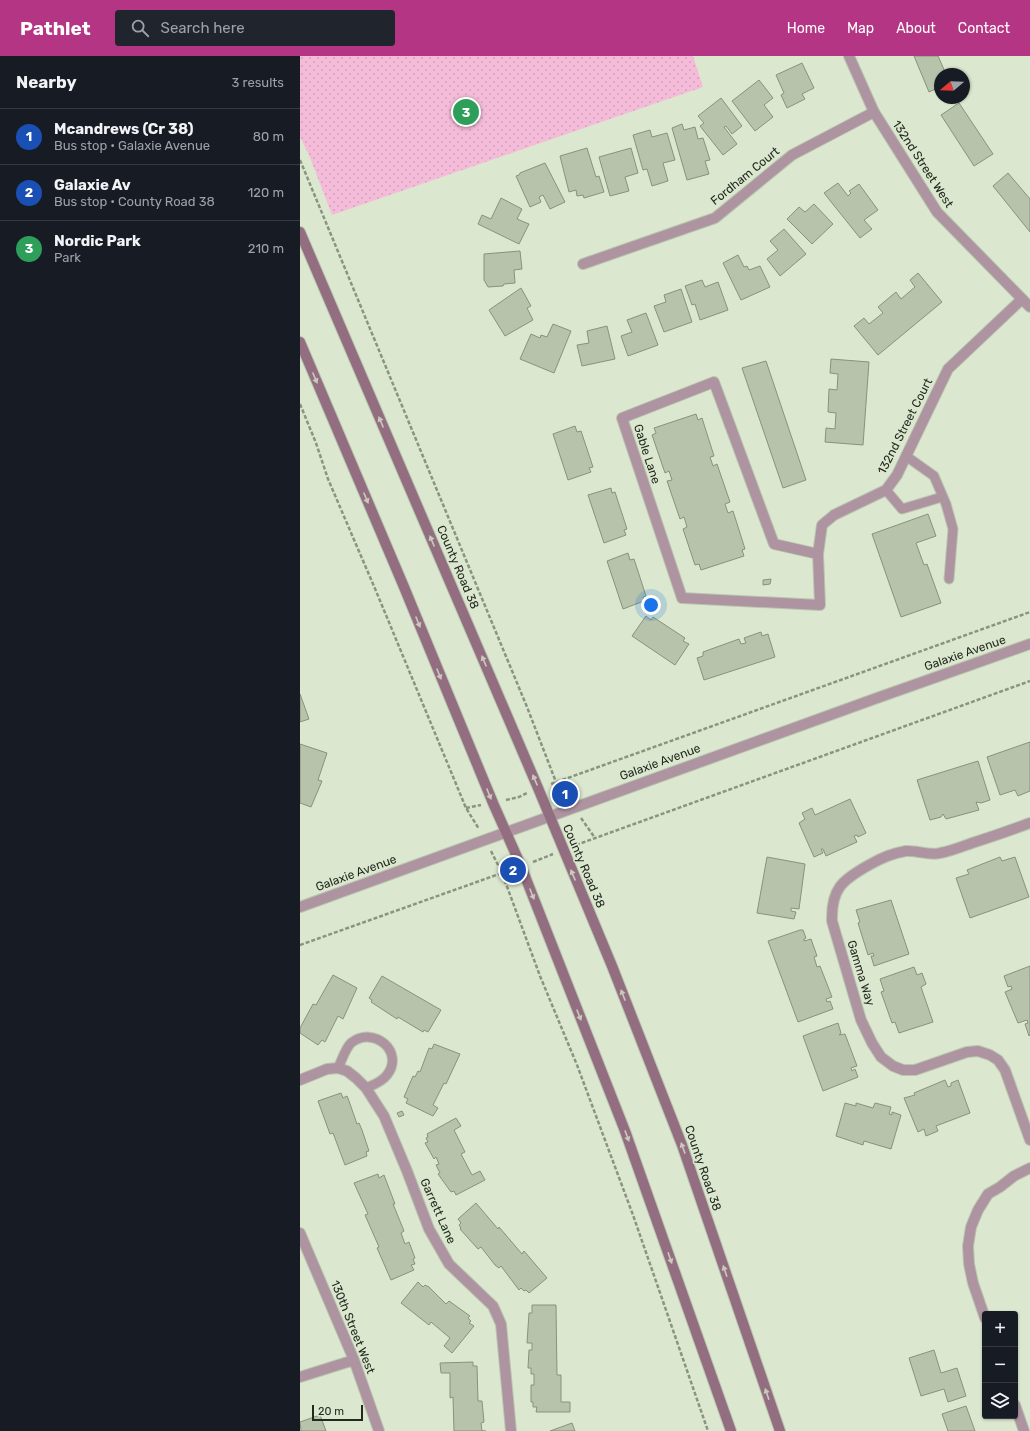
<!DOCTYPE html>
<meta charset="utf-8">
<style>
:root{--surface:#171b24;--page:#20242c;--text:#f1f3f6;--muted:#9ea1a6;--line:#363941;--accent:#b33583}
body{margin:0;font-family:Rubik,sans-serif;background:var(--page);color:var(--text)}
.controls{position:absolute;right:12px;bottom:12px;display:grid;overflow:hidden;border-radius:4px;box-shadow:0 1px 3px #0004}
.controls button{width:36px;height:36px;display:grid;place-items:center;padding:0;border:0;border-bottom:1px solid var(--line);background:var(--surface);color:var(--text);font:20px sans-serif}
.compass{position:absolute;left:634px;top:12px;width:36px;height:36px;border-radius:50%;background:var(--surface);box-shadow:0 1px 3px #0004;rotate:251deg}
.scale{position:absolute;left:12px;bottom:10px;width:51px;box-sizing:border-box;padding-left:4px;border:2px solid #242920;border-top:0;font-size:11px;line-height:14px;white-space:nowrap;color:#242920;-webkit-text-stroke:3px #dbe8cf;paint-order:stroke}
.you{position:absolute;left:351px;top:549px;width:14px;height:14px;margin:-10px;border:3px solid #fff;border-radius:50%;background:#1a73e8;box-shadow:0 0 0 6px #1a73e833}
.badge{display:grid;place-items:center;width:26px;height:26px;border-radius:50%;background:var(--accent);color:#fff;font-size:13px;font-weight:700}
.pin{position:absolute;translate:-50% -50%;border:2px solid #fff;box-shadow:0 1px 4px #0006}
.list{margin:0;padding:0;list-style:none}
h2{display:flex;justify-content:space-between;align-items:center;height:52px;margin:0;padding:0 16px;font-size:17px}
h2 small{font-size:13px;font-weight:400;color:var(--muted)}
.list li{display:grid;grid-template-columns:26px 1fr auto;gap:12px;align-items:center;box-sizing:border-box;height:56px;padding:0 16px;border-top:1px solid var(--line)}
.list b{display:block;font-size:15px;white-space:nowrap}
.list p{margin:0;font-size:13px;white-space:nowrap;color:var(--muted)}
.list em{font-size:13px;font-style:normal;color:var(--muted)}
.icon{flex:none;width:22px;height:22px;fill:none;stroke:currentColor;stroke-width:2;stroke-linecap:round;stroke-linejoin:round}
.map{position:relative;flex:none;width:730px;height:1375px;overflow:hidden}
header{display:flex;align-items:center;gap:24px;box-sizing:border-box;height:56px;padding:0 20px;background:var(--accent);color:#fff}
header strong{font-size:19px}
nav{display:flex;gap:22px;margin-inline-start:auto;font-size:14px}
.search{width:280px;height:36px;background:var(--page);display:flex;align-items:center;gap:10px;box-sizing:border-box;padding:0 14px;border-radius:4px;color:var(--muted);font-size:15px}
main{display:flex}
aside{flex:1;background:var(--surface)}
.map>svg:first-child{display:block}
</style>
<header>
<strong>Pathlet</strong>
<div class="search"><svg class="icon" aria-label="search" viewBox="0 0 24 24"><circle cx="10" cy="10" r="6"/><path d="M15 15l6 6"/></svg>Search here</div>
<nav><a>Home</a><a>Map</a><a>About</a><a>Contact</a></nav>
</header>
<main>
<aside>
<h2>Nearby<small>3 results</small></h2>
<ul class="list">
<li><span class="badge" style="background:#1a4fb4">1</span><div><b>Mcandrews (Cr 38)</b><p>Bus stop · Galaxie Avenue</p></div><em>80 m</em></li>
<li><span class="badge" style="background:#1a4fb4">2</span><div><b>Galaxie Av</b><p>Bus stop · County Road 38</p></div><em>120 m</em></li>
<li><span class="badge" style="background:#2e9e5b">3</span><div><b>Nordic Park</b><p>Park</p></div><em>210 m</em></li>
</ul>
</aside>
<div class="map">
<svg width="730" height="1375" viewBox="0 0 730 1375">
<defs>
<pattern id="park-dots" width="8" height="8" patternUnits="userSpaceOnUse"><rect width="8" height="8" fill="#f4bcd8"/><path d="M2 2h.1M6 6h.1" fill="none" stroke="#d1a2b9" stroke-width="1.8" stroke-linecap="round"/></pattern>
</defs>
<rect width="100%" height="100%" fill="#dbe8cf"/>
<!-- park -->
<path fill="url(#park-dots)" d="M0,0h393l10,31 -371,128 -23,-60 -9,-18z"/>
<!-- building -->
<path fill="#b7c3ab" stroke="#87937c" d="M614,0h24l8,18h-6v13l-11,5z
M502,7l12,25 -12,6 3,5 -18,9 -6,-13 3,-2 -8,-18z
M459,24l14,18 -9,7 9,12 -18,14 -23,-30z
M421,42l21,28 -10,8 -6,-8 -2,1 13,17 -14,11 -23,-29 4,-3 -6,-7z
M659,47l34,51 -19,12 -33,-51z
M382,68l2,6 11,-3 3,12 5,-1 7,22 -5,1 4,13 -22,6 -15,-52z
M350,74l2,7 15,-4 8,27 -12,3 5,18 -16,5 -5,-17 -4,1 -10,-35z
M287,92l9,29 3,-1 5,16 -20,6 -1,-3 -6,1 -1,-6 -7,2 -9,-36z
M331,92l7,25 -13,4 4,14 -19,5 -11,-39z
M245,107l20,39 -15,7 -7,-14 -4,2 2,5 -11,5 -14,-31 3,-1 1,-2z
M708,117l22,26v33l-37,-46z
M538,127l10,13 3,-3 -2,-2 10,-7 19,26 -14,10 8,9 -12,9 -36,-45z
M201,142l21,11 -5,10 12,5 -10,20 -41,-20 4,-9 9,4z
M514,148l19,20 -21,20 -25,-25 12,-12 6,5z
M484,173l22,25 -26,22 -13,-17 11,-9 -8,-9z
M220,195l2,18 -8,1 1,13 -11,1 -1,2 -15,1 -4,-7v-26z
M438,199l6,12 3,-1 2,4 11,-4 10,21 -29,13 -18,-37z
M618,217l24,29 -64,53 -24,-29 10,-8 5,6 14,-11 -5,-6 18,-15 5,7 14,-12 -5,-7z
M402,224l3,7 13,-5 10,28 -28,10 -5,-16 -3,1 -7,-19z
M221,232l10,18 -4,2 6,12 -28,16 -16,-26z
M381,233l11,33 -28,10 -10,-26 12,-4 -2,-7z
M346,257l12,32 -30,11 -7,-20 11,-4 -5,-12z
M253,268l18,7 -17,42 -34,-14 11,-25 9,4 1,-3 6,2z
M307,270l8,33 -33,7 -5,-21 12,-2 -2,-12z
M531,303l38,3 -6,83 -38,-3 1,-14 9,1 1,-16 -8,-1 1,-23 8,1 1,-16 -8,-1z
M466,305l40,119 -23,8 -41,-120z
M396,358l2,6 4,-2 12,38 -4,1 3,9 4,-2 13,38 -5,2 3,9 5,-2 12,38 -3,1 2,6 -43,14 -2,-6 -4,1 -12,-36 4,-2 -3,-10 -4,2 -13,-38 5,-1 -3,-9 -4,2 -13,-38 4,-2 -2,-5z
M275,370l2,6 4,-1 12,36 -4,1 2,4 -23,8 -15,-46z
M311,432l1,5 3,-1 12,37 -3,1 2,5 -22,8 -16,-48z
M628,458l8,22 -20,7 8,22 3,-1 14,39 -40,14 -29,-83z
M328,497l2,7 4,-1 12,37 -3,1 1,4 -21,8 -16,-48z
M471,523l-1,5 -7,1v-5z
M346,560l5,4 2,-3 32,21 -2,3 6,3 -14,21 -43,-29z
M461,576l1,4 6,-2 7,23 -71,23 -7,-22 6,-2v-4l36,-13 2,5 5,-1 -2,-5z
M0,638l9,25 -9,3z
M730,686v49l-12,5 -3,-6 -15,5 -13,-38z
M0,688l27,9 -9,27 4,1 -11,26 -11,-4z
M678,705l12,39 -9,3 -5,-1 3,8 -33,9 -3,-5 -2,3 -11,3 -13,-40z
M550,743l16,34 -8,4 -1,-2 -3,1 3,6 -31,14 -3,-7h-2l2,4 -9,4 -15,-34 6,-4 -3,-6 10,-5 3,7z
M467,801l38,7 -6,45 -8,-1v3l5,1 -2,7 -37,-6z
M700,801l2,4 13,-4 14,40 -59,21 -14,-40 13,-4 -2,-4z
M591,844l18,54 -35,12 -3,-10h3l-1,-3 -5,2 -10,-32 2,-1 -4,-12z
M500,874h3l3,8 -2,1v2l7,-2 6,17 -3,1 3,10 3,-1 12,31 -6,2 1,3 3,-1 3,8 -35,13 -30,-81z
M730,910v69l-1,1 -4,-12 3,-1 -1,-3 -9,3 -13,-31 7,-3 -1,-3 -3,1 -4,-11z
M614,911l3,8 5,-2 4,11 -5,3 12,35 -34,11 -4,-11 -3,1 -11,-31 3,-1 -4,-12z
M33,919l24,13 -14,31 -5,-3 -13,26 -3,-2 -4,5 -18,-12v-5l13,-24 3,1z
M82,920l59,34 -13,22 -4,-2 -1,2 -25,-15 -1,2 -26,-17 1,-2 -3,-2z
M538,967l3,10 -2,2 6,-1 12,32 -6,2 1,3 3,-2 3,8 -35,14 -20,-55z
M134,988l26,10 -14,30 -2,-1 -11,22 5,3 -5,8 -27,-13 2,-4 -4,-2 9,-21 2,1 3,-6 2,1 9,-24 3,1z
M645,1024l3,7 3,-1v-3l7,-3 12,33 -34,13 2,5 -12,5 -2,-7 -6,3 -14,-34 11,-3 -1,-2z
M41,1037l2,5 4,-2 2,5 8,23 2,-1 3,7 7,21 -3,1 1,4 -22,9 -12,-32 -3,1 -12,-33z
M545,1047l11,3v-3l17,5 2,-5 16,4 -2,7 3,1v-3l9,3 -10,34 -27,-8 -1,4 -27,-9z
M102,1055l2,4 -5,2 -2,-4z
M156,1062l5,8 -7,4 11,22 -4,2 11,21 8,-4 5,9 -29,15 -2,-4 -3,1 -13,-18 2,-1 -4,-8 3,-1 -3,-7 -2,2 -9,-16 3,-1 -2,-4 2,-1 -1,-3z
M78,1118l1,4 5,-3 11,29h-2l11,27 -3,2 4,11 4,-2 6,16 -2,1 2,5 -4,1 3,5 -23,10 -14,-32 2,-1 -14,-32 3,-1 -14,-31z
M176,1147l22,26 1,-2 23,27 2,-3 23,27 -18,15 -3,-3 -2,1 -3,-3 -2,2 -18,-24 -2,2 -4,-3 -14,-18 -3,2 -18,-20 1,-1 -2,-3 2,-2 -3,-4z
M118,1226l5,5 2,-2 4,2 17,17 3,-3 21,15 -2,2 3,3 -2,2 5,3 -22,27 -8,-7 6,-8 -19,-16 -2,3 -28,-22z
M232,1249h24l1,70h4v27h9v10h-34l1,-5h-4v-5h-2v-17h3v-11h-3v-6h-3l1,-18h3v-7h-5l2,-30h3z
M634,1294l7,23 16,-5 9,28 -18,6 -4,-13 -23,7 -12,-38z
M173,1306v4h4l1,35h4l2,21 -3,1 1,8h4h-32l-1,-34 -3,1v-25h-9l-1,-10z
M666,1350l9,25h-27l-6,-17z
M20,1359l6,16h-25l-1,-9z
M272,1367l3,8h-25z"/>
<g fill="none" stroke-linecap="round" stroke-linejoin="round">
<!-- service casing -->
<g stroke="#bac6b0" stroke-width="11">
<path id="service" d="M606,400l28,20 12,28 7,25 -4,50
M586,434l16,19 40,-12
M38,1012c4,-8 7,-19 13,-25 23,-18 54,9 36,32 -5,7 -14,10 -21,13"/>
</g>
<!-- minor casing -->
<g stroke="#bac6b0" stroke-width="12">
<path id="minor" d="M283,208l132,-46 77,-63 82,-43
M518,498l-44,-10 -60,-162 -92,36 60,180 138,7 -2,-51 4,-29 12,-10 52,-25 11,-15 51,-106 74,-70
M730,767c-19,7 -39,14 -58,20 -11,4 -21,8 -32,10 -11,3 -23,-3 -34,-2 -14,2 -25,7 -37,14 -27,15 -38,24 -37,56l29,99 11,23 9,14 12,9 10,4h12l52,-18 11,-1 12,4 8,5 7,10 25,70
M0,1024l27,-11 11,-1 9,3 9,7 10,10 18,28 23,55 22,58 20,35 44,42 8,18 10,107
M0,1177l54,127 25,71
M685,1262l-12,-35 -4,-19 -1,-18 3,-19 7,-17 10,-16 12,-7 14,-11 16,-8
M0,1321l54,-17
M715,1349l9,26"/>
</g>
<!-- tertiary casing -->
<g stroke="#bac6b0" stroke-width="12">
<path id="tertiary" d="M549,0l25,56 63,100 93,95
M0,851l577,-209 153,-54"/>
</g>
<!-- secondary casing -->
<g stroke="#bac6b0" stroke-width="12">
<path id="secondary" d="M0,176l238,556 74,178 70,179 98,286
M0,286l104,245 89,216 28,63 104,265 106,300"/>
</g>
<!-- path -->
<path stroke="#8a9482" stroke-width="2.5" stroke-dasharray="4 2" stroke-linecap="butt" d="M0,104l227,547 29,75 11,15
M0,348l16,39 12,36 48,112 90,217 13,21
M251,728l479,-172
M206,744l13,-3 8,-4
M166,752l15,-3
M281,762l14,20
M276,789l454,-164
M191,795l11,22 8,-3
M233,806l20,-8
M0,889l202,-72 38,103 37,89 56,150 75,216"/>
<!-- service -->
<use href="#service" stroke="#ae94a1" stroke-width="9"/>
<!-- minor -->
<use href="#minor" stroke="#ae94a1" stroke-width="10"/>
<!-- tertiary -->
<use href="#tertiary" stroke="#ae94a1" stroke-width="10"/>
<!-- secondary -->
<use href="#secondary" stroke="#936e81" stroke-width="10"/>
</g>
<!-- one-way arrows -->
<defs><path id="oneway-solid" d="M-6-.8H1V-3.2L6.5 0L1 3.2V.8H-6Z"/></defs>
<g fill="#c9cabc">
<use href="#oneway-solid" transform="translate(15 322) rotate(67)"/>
<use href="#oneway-solid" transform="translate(81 366) rotate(-113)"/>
<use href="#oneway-solid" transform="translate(66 442) rotate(67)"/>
<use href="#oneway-solid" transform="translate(132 485) rotate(-113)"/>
<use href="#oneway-solid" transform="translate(118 566) rotate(68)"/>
<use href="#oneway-solid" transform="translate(184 605) rotate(-113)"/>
<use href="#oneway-solid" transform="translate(139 618) rotate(68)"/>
<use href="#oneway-solid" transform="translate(235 724) rotate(-113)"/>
<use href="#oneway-solid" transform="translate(189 738) rotate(68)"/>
<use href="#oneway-solid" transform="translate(273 819) rotate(-113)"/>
<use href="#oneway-solid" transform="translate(232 838) rotate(68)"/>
<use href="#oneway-solid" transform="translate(323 939) rotate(-111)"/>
<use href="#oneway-solid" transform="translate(279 959) rotate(68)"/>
<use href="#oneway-solid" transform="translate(327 1080) rotate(70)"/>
<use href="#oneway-solid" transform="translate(383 1092) rotate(-110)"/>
<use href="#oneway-solid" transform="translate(370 1202) rotate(71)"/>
<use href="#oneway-solid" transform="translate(425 1215) rotate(-109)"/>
<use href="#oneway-solid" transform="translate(467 1338) rotate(-109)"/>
</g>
<g text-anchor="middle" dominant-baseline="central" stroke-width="3" stroke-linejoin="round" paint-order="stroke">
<!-- street labels -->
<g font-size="12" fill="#242920" stroke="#dbe8cf">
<text transform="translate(623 108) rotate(57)">132nd Street West</text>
<text transform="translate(445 120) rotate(-39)">Fordham Court</text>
<text transform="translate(605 370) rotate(-63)">132nd Street Court</text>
<text transform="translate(347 398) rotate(72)">Gable Lane</text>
<text transform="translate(158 511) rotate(67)">County Road 38</text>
<text transform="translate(665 597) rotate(-19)">Galaxie Avenue</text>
<text transform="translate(360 706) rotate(-20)">Galaxie Avenue</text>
<text transform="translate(284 810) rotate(67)">County Road 38</text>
<text transform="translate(56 817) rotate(-20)">Galaxie Avenue</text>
<text transform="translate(561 917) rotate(73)">Gamma Way</text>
<text transform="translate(403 1112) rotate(71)">County Road 38</text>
<text transform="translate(138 1155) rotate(66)">Garrett Lane</text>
<text transform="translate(53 1271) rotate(68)">130th Street West</text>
</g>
</g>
</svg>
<div class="controls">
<button>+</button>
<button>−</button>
<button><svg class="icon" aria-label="layers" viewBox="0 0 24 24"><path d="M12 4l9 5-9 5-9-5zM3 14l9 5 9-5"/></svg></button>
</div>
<svg class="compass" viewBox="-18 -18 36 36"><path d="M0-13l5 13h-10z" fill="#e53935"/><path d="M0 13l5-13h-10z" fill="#9ea1a6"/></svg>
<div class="scale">20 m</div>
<div class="you"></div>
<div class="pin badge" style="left:265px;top:738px;background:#1a4fb4">1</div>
<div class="pin badge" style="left:213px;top:814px;background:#1a4fb4">2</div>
<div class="pin badge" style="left:166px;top:56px;background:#2e9e5b">3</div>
</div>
</main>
